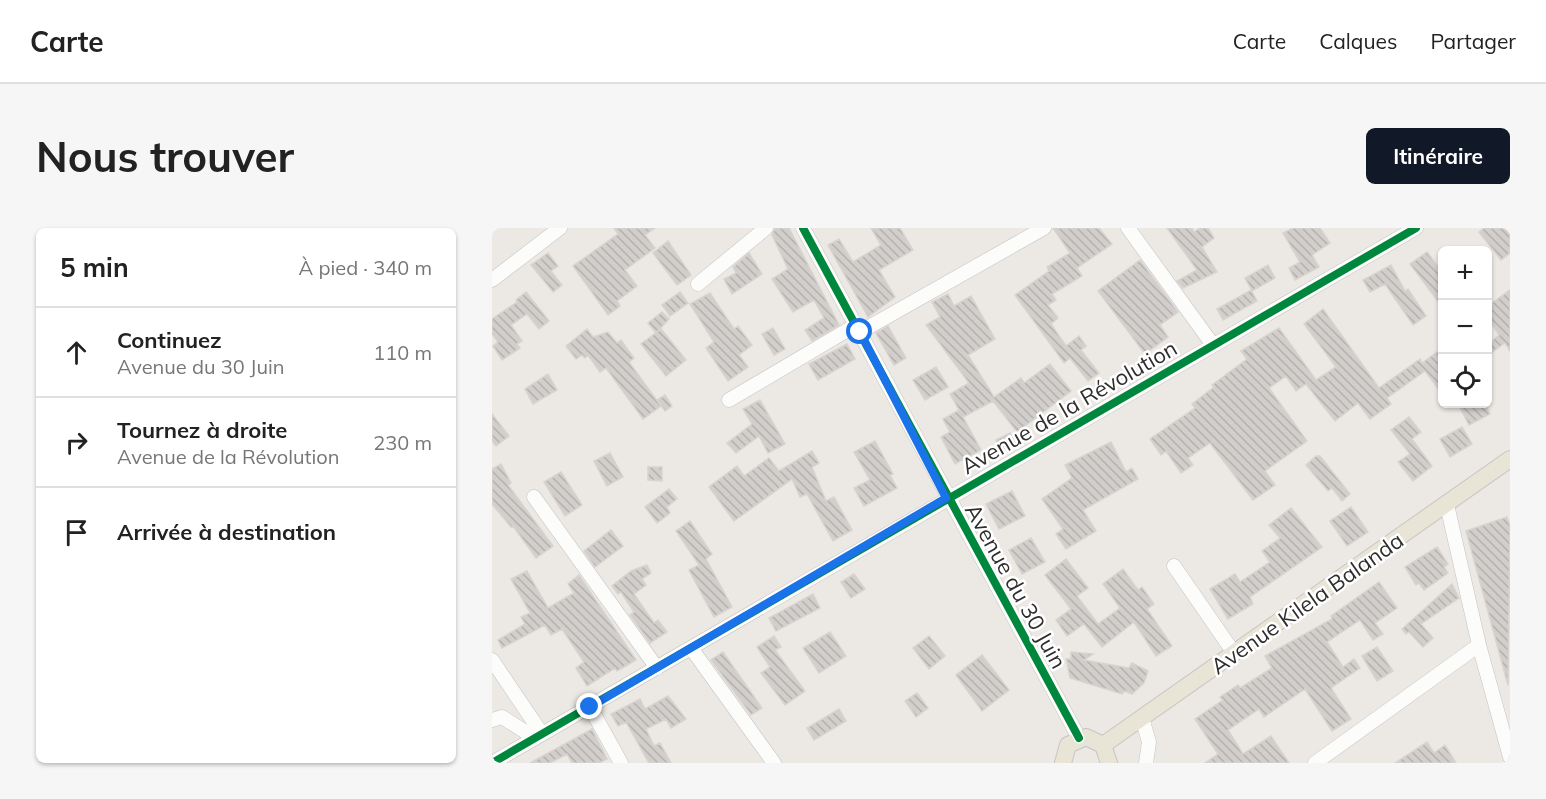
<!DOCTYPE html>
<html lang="fr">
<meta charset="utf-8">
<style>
:root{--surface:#fff;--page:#f6f6f6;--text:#222;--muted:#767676;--line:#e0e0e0;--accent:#111827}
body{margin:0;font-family:Mulish,sans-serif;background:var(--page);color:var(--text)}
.controls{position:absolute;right:18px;top:18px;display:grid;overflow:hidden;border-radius:9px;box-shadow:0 2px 4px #0004}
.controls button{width:54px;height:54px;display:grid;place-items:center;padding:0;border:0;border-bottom:2px solid var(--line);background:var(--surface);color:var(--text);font:30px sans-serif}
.stop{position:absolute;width:18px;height:18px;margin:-14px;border:4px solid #1a73e8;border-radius:50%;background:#fff}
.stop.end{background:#1a73e8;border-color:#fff;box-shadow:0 2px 6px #0008}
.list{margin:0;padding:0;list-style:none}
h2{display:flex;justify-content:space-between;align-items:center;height:78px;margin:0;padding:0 24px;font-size:26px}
h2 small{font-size:20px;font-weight:400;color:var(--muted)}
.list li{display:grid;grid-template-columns:39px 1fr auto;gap:18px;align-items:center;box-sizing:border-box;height:90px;padding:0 24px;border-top:2px solid var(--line)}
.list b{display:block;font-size:22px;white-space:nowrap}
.list p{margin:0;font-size:20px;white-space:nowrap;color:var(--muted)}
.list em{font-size:20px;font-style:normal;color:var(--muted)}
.icon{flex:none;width:33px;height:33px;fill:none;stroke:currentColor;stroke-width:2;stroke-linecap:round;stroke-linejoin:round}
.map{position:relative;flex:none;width:1018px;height:535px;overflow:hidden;border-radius:9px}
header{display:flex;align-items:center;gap:36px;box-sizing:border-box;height:84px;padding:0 30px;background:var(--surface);border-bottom:2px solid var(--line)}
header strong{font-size:28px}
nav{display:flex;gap:33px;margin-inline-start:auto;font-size:21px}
.intro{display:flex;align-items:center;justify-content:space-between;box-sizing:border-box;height:144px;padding:0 36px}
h1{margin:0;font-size:42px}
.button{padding:15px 27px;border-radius:9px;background:var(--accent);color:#fff;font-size:21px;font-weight:700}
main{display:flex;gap:36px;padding:0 36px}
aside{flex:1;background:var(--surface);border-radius:9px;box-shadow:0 2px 4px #0004}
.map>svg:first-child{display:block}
</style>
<header>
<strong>Carte</strong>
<nav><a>Carte</a><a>Calques</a><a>Partager</a></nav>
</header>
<div class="intro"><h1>Nous trouver</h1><a class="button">Itinéraire</a></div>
<main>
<aside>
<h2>5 min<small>À pied · 340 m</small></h2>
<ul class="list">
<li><svg class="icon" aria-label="ahead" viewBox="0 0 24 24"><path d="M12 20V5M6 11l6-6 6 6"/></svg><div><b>Continuez</b><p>Avenue du 30 Juin</p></div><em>110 m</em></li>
<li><svg class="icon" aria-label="right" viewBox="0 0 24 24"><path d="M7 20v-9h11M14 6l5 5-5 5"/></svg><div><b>Tournez à droite</b><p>Avenue de la Révolution</p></div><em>230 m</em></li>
<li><svg class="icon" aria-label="arrive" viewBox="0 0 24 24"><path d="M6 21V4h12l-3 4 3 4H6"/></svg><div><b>Arrivée à destination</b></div></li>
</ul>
</aside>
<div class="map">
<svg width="1018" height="535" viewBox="0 0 1018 535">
<defs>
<pattern id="building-back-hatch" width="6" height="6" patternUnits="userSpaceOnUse" patternTransform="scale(1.5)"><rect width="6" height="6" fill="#d1cecb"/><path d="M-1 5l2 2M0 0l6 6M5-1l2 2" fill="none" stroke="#b4b1af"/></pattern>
</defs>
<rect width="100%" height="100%" fill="#ece8e4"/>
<!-- building -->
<path fill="url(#building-back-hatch)" stroke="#d7d4d0" stroke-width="1.5" d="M122,0h41l-10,7 10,13 -30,22 12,16 -20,15 3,5 -12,9 -35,-49 45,-32z
M283,0h14l50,97 -27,16 -7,-11 19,-12 -10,-18 -21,12 -21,-33 16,-10 -16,-34z
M379,0h29l13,22 -34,20 16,27 -27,20 -40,-72 11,-6 14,23 28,-17z
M561,0h46l13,16 -35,24 5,8 -30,18 4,6 -8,5 10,13 -7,6 15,22 13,-10 7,10 -5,4 18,23 -11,8 -18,-23 -6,5 -49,-68 34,-24 -2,-4 23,-14z
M675,0h25l2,4 6,-4h8l6,10 -12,9 15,25 -34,16 -6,-7 20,-11z
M801,0h27l10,15 -18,12 7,12 -24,13 -6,-12 11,-6 -17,-29z
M992,0h26v25l-9,7 -22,-28z
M176,13l23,34 -14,10 -24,-32z
M935,24l16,21v35l-33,-44z
M56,25l10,13 -7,5 11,14 -9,7 -22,-27z
M257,25l13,21 -30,20 -8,-15 12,-6 -3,-6z
M648,32l38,52 -18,13 8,12 -23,17 -47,-63z
M776,37l7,13 -23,13 -7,-13z
M899,37l14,26 3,-2 18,27 -13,9 -28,-41 -15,8 -7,-12z
M759,62l6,11 -34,19 -6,-11z
M1018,62v61l-5,-8 -17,12v-11l11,-9 -11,-17v-12z
M34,64l23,29 -10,8 -12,-15 -16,11 11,16 -5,3 3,4 -18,12 -9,-14 5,-4 -6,-8v-15l25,-17 -1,-2z
M188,64l8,11 -18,13 -8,-11z
M218,65l24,36 4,-3 14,19 -13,10 9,12 -20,14 -22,-33 8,-6 -24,-38z
M456,66l6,12 17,-10 24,43 -27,16 26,42 27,-19 3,5 26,-19 21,27 -54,41 -24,-31 -30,16 18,33 -26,14 -14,-27 9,-5 -7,-13 16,-9 -9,-16 19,-11 -43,-58 14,-8 -8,-15z
M831,81l56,79 41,-29 2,4 15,-11 6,8v35l-18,-24 -38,27 4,6 -21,15 -12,-16 -23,18 -29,-37 -10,7 -10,-15 -17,12 38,53 -42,30 10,14 -22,15 -43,-57 -22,15 5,7 -12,8 -15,-22 -5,4 -11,-16 45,-31 -3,-4 22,-17 -2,-2 35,-26 -6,-8 38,-23 37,52 20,-13 -32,-43z
M170,84l7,7 -13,14 -8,-10z
M396,98l18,32 -12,7 -18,-32z
M281,100l12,21 -11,6 -12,-21z
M95,101l6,8 15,-5 9,11 4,-3 13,18 -5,4 32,44 -18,13 -37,-51 -6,4 -12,-17 -3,3 -3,-3 -6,4 -10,-13z
M169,101l25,31 -20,16 -25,-32z
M355,116l8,15 -37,21 -9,-16z
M444,139l12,20 -23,13 -12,-20z
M56,146l9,16 -24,14 -8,-15z
M173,167l7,11 -7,5 -8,-11z
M268,172l25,44 -17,9 -9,-17 -23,17 -9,-10 25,-19 -9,-15z
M966,176h27l5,10 -21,11z
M0,186l17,22 -13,10 -4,-5z
M917,189l12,15 -9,7 20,27 -19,15 -15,-19 12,-8 -19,-24z
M970,199l10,17 -22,13 -10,-18z
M518,205l5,9 -14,8 -5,-10z
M383,213l18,33 -3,1 7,13 -33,18 -10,-18 16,-8 -16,-28z
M619,214l15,30 6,-4 6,11 -55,31 13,21 -30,18 -10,-15 7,-5 -21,-30 30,-21 -7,-13z
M320,223l7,12 -7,4 14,34 8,-4 18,33 -19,11 -26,-47 -7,3 -8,-18 -58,42 -25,-34 28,-21 7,10 25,-18 10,13z
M118,225l13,24 -16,9 -13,-25z
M824,228h4l30,38 -8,7 -10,-13 -4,3 -22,-26z
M9,236l10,19 -3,2 45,61 -17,12 -23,-32 -2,1 -19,-23v-35z
M156,239h14v14l-14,-1z
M69,244l21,33 -17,11 -21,-34z
M177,261l8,10 -10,8 3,6 -13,10 -12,-16z
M520,263l13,25 -26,13 -13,-25z
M859,279l17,25 -21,14 -17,-25z
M799,280l31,39 -72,50 3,7 -25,15 -18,-30 25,-15 5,8 30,-20 -8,-11 18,-13 -11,-13z
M1015,289l3,9 -2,159 -42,-154z
M198,293l22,33 -6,5 26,48 -18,10 -25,-47 10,-5 -23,-34z
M119,302l12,16 -28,21 -11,-16z
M539,310l14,24 -23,12 -13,-24z
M945,319l11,17 -4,3 4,6 -24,17 -5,-7 -3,2 -11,-18z
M574,331l22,29 -11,8 21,28 22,-16 -17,-24 20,-15 15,21 4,-3 12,17 -7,5 25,37 -16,10 -22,-34 -32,25 -18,-23 -17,12 -11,-16 15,-11 -26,-34z
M155,337l4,8 -9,6 4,6 -12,9 20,29 4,-3 9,12 -17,11 -20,-28 4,-3 -13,-20 -3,2 -6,-8 19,-15z
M35,343l21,37 26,-15 -6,-9 11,-9 57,85 -19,11 -2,-3 -28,18 -11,-18 8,-6 -22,-33 -11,6 -6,-10 -43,23 -4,-8 27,-16 -4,-7 9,-4 -19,-34z
M362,346l11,15 -14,9 -10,-16z
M887,354l18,26 -22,15 8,11 -10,6 -13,-20 -33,22 16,25 11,-8 6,9 -29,20 20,31 -19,12 -27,-42 -41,28 -5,-8 -31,21 15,24 28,-18 18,27h-84l13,-9 -23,-35 28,-19 -3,-3 18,-12 2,3 32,-20 -7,-12 67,-37 -1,-3z
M960,356l7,14 -38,26 12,14 -10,9 -14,-15 -3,2 -4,-5z
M321,366l7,14 -44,23 -7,-13z
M338,404l16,24 -27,17 -16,-25z
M282,408l7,11 -6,3 30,41 -20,14 -24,-32 9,-6 -13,-20z
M437,408l16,20 -16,13 -16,-21z
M885,419l16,24 -16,10 -15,-25z
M231,424l39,56 -11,7 -40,-55z
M579,424l22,2 -9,6 45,8 3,-5 16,8 -4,12 -12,11 -7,-3 -3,3 -52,-16 -4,-19h5z
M490,427l27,35 -27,21 -26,-36z
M425,465l11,15 -12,9 -11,-16z
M176,468l18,23 -15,9 -5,-9 -20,10 8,17 6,-3 11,20h-22l-23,-41 -8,4 -7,-12 29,-15 5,10z
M347,481l7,12 -32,19 -7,-12z
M100,501l15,30 -8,4h-27l-5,-9 -17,9h-20z
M935,514l7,11 11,-8 11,18h-61z"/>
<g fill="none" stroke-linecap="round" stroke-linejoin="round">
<!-- minor casing -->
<g stroke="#c5c4c5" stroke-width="15">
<path id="minor" d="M311,0l276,510
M636,0l85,117
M0,52l68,-52
M206,56l68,-56
M368,104l184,-104
M237,172l127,-75
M42,269l123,171
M955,277l32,140 31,112
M682,338l60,87
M199,420l83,115
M0,432l50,74
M98,479l31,56
M650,490l7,24 -3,21
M0,492l10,-3 33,21
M0,535l924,-535
M823,535l164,-118"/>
</g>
<!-- major casing -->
<g stroke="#c6c5c4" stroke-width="18">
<path id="major" d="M611,517l407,-286
M571,535l5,-18 18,-8 17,8 6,18"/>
</g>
<!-- minor -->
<use href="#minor" stroke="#fcfcfb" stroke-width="14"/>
<!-- major -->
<use href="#major" stroke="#e8e4d6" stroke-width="16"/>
<!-- cycleway casing -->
<g stroke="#fff" stroke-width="11">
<path id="cycleway" d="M311,0l276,510
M0,535l924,-535"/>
</g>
<!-- cycleway -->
<use href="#cycleway" stroke="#00873e" stroke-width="8"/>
</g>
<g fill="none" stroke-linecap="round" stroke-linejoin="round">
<!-- route -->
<path stroke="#1a73e8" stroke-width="8" d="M98,479l356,-209 -86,-166"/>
</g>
<g text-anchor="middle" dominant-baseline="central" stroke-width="5" stroke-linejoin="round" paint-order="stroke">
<!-- street labels -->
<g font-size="22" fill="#2e2e2e" stroke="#fff">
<text transform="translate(577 179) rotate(-30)">Avenue de la Révolution</text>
<text transform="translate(524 358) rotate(61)">Avenue du 30 Juin</text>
<text transform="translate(815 375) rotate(-35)">Avenue Kilela Balanda</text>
</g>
</g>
</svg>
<div class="controls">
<button>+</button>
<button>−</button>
<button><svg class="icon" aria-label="locate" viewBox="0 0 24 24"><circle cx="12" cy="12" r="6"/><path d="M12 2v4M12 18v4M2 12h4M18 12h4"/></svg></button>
</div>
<div class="stop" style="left:368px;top:104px"></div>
<div class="stop end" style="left:98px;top:479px"></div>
</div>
</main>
